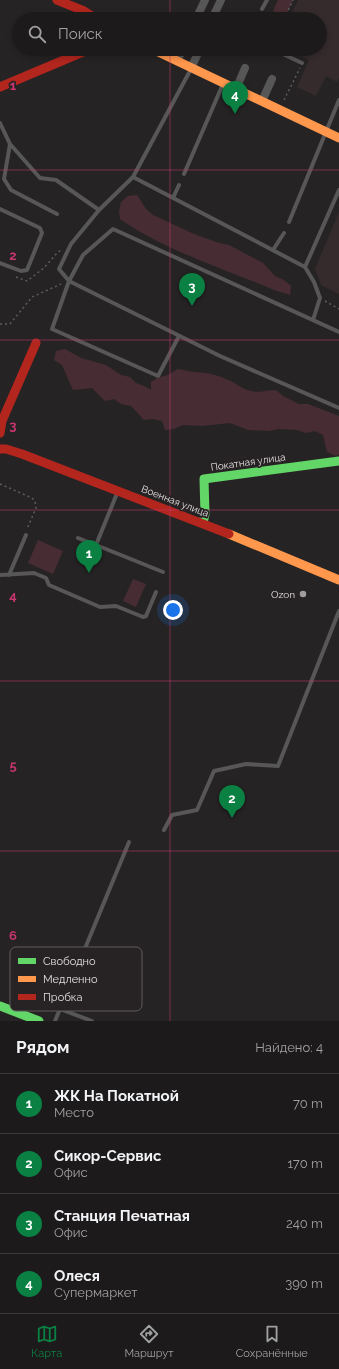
<!DOCTYPE html>
<html lang="ru">
<meta charset="utf-8">
<style>
:root{--surface:#1c1a1b;--page:#292728;--text:#f1f3f6;--muted:#a0a1a3;--line:#3a383a;--accent:#0b8043}
body{margin:0;font-family:Raleway,sans-serif;background:var(--page);color:var(--text)}
.you{position:absolute;left:173px;top:610px;width:14px;height:14px;margin:-10px;border:3px solid #fff;border-radius:50%;background:#1a73e8;box-shadow:0 0 0 6px #1a73e833}
.badge{display:grid;place-items:center;width:26px;height:26px;border-radius:50%;background:var(--accent);color:#fff;font-size:13px;font-weight:700}
.pin{position:absolute;translate:-50% -33px;filter:drop-shadow(0 1px 2px #0008)}
.pin::after{content:'';position:absolute;top:21px;width:14px;height:12px;background:inherit;clip-path:polygon(0 0,100% 0,50% 100%)}
.list{margin:0;padding:0;list-style:none}
h2{display:flex;justify-content:space-between;align-items:center;height:52px;margin:0;padding:0 16px;font-size:17px}
h2 small{font-size:13px;font-weight:400;color:var(--muted)}
.list li{display:grid;grid-template-columns:26px 1fr auto;gap:12px;align-items:center;box-sizing:border-box;height:60px;padding:0 16px;border-top:1px solid var(--line)}
.list b{display:block;font-size:15px;white-space:nowrap}
.list p{margin:0;font-size:13px;white-space:nowrap;color:var(--muted)}
.list em{font-size:13px;font-style:normal;color:var(--muted)}
.icon{flex:none;width:22px;height:22px;fill:none;stroke:currentColor;stroke-width:2;stroke-linecap:round;stroke-linejoin:round}
.map{position:relative;flex:none;width:339px;height:1021px;overflow:hidden}
.search{position:absolute;background:var(--surface);box-shadow:0 2px 6px #0003;left:12px;right:12px;top:12px;height:44px;display:flex;align-items:center;gap:10px;box-sizing:border-box;padding:0 14px;border-radius:22px;color:var(--muted);font-size:15px}
.sheet{height:292px;background:var(--surface)}
nav{display:flex;justify-content:space-around;align-items:center;box-sizing:border-box;height:56px;border-top:1px solid var(--line);background:var(--surface);font-size:11px;color:var(--muted)}
nav a{display:grid;justify-items:center;gap:2px}
nav .on{color:var(--accent)}
.map>svg:first-child{display:block}
</style>
<div class="map">
<svg width="339" height="1021" viewBox="0 0 339 1021">
<rect width="100%" height="100%" fill="#262324"/>
<!-- built -->
<path fill="#352b2d" d="M298,0h41v78l-2,4 -11,-6 -10,20 -19,-9 12,-27 -21,-11h32v-30h-31z
M339,212v82l-18,-9 -6,-16z"/>
<!-- green -->
<path fill="#472d33" d="M278,0h15l-8,17 -12,-6z
M137,195l9,14 7,6 41,19 25,9 10,2 34,18 12,13 9,4 7,6 -1,9 -16,-5c-49,-21 -110,-40 -154,-71l-1,-8 2,-9 7,-6z
M65,349l16,9 25,7 15,10 9,2 6,6 8,3 7,4v-8c11,-8 16,-4 26,-13 6,0 12,3 18,3 12,1 20,2 31,7 9,3 15,10 25,12 9,2 17,-1 25,-1l7,6 16,8h9l31,12v38l-3,2 -9,-4 -4,-17 -8,-4 -9,2 -9,-3 -18,-1 -10,2 -21,-1 -18,-7 -28,3 -19,-1 -9,4 -9,1 -3,-9 -9,-2 -9,1 -13,-14 -10,-2 -7,-5 -9,2 -13,-13 -19,2 -11,-25 -8,-5 2,-9z
M38,540l25,11 -10,23 -25,-11z
M133,579l13,5 -10,23 -13,-6z"/>
<g fill="none" stroke-linecap="round" stroke-linejoin="round">
<!-- path -->
<path stroke="#5e5d5d" stroke-width="1.5" stroke-dasharray="2 3" stroke-linecap="butt" d="M284,19l9,-19
M284,100l16,-32
M16,277l11,4 17,-13 13,-15 4,-3
M325,301l14,8
M0,324h10l22,-27 29,-13
M0,484l32,14 3,3 1,7 -9,21"/>
<!-- lane -->
<path stroke="#575757" stroke-width="4" d="M262,9l5,-9
M258,19l2,-4
M272,49l30,14
M191,69l-58,108 -34,33 -28,34 -12,25 10,12 151,75 119,52
M0,123l10,21 -6,35 7,11 46,24
M10,144l30,34 16,2 43,30
M184,174l39,-90
M133,177l172,90 34,-77
M173,198l6,-13
M0,209l40,19 2,5 -15,37 -6,1 -21,-8
M289,222l50,-122
M273,250l11,-17
M305,267l9,15 6,16 -7,22
M179,336l-21,40 -106,-47 17,-48 14,-26 30,-26 226,103
M78,538l18,7 22,-54
M96,545l67,27
M0,575l34,-2 12,5 3,7 51,22 16,-1 27,11 3,-1 10,-24
M9,575l17,-40
M164,830l8,-15 25,-5 17,-39 32,-7 32,2 61,-155
M60,1009l32,12
M55,1021l74,-179"/>
<!-- street -->
<path stroke="#575757" stroke-width="8" d="M196,19l9,-19
M212,19l9,-19
M177,61l6,-12
M191,68l9,-19
M236,89l9,-21
M262,101l10,-22"/>
<!-- fast -->
<path stroke="#63d668" stroke-width="9" d="M203,523l2,-9 -1,-35 135,-18
M0,1006l39,15"/>
<!-- slow -->
<path stroke="#ff974d" stroke-width="9" d="M152,49l187,89
M229,534l110,46"/>
<!-- jam -->
<path stroke="#b3261e" stroke-width="9" d="M57,0l27,11 13,8
M0,87l90,-38
M0,433l2,-12 34,-78
M0,449h6l16,5 207,80"/>
</g>
<!-- grid -->
<path fill="none" stroke="#c7366f" stroke-width="1" stroke-opacity="0.55" d="M170,0v19M170,49v972M0,170h339M0,340h339M0,510h339M0,681h339M0,851h339"/>
<!-- markers -->
<circle fill="#a09d9d" stroke="#272223" stroke-width="1.5" cx="303" cy="594" r="4"/>
<g text-anchor="middle" dominant-baseline="central" stroke-width="3.5" stroke-linejoin="round" paint-order="stroke">
<!-- street labels -->
<g font-size="10" fill="#e1dede" stroke="#272223">
<text transform="translate(248 462) rotate(-8)">Покатная улица</text>
<text transform="translate(175 501) rotate(21)">Военная улица</text>
</g>
<!-- poi labels -->
<g font-size="10" fill="#e1dede" stroke="#272223" text-anchor="end">
<text x="295" y="594">Ozon</text>
</g>
</g>
<!-- legend -->
<rect x="10" y="947" width="132" height="64" rx="6" fill="#272223" stroke="#5f5a5b" stroke-width="1"/>
<rect x="18" y="958" width="18" height="6" fill="#63d668"/>
<rect x="18" y="976" width="18" height="6" fill="#ff974d"/>
<rect x="18" y="994" width="18" height="6" fill="#b3261e"/>
<g font-size="11" fill="#e1dede">
<text x="43" y="965">Свободно</text>
<text x="43" y="983">Медленно</text>
<text x="43" y="1001">Пробка</text>
</g>
<g font-size="13" text-anchor="middle" font-weight="bold" fill="#c7366f" stroke="#272223" stroke-width="3.5" stroke-linejoin="round" paint-order="stroke">
<text x="13" y="90">1</text>
<text x="13" y="260">2</text>
<text x="13" y="430">3</text>
<text x="13" y="600">4</text>
<text x="13" y="770">5</text>
<text x="13" y="940">6</text>
</g>
</svg>
<div class="you"></div>
<div class="pin badge" style="left:89px;top:573px">1</div>
<div class="pin badge" style="left:232px;top:818px">2</div>
<div class="pin badge" style="left:192px;top:306px">3</div>
<div class="pin badge" style="left:235px;top:114px">4</div>
<div class="search"><svg class="icon" aria-label="search" viewBox="0 0 24 24"><circle cx="10" cy="10" r="6"/><path d="M15 15l6 6"/></svg>Поиск</div>
</div>
<section class="sheet">
<h2>Рядом<small>Найдено: 4</small></h2>
<ul class="list">
<li><span class="badge">1</span><div><b>ЖК На Покатной</b><p>Место</p></div><em>70 m</em></li>
<li><span class="badge">2</span><div><b>Сикор-Сервис</b><p>Офис</p></div><em>170 m</em></li>
<li><span class="badge">3</span><div><b>Станция Печатная</b><p>Офис</p></div><em>240 m</em></li>
<li><span class="badge">4</span><div><b>Олеся</b><p>Супермаркет</p></div><em>390 m</em></li>
</ul>
</section>
<nav>
<a class="on"><svg class="icon" aria-label="map" viewBox="0 0 24 24"><path d="M3 6l6-2 6 2 6-2v14l-6 2-6-2-6 2zM9 4v14M15 6v14"/></svg>Карта</a>
<a><svg class="icon" aria-label="directions" viewBox="0 0 24 24"><path d="M12 3l9 9-9 9-9-9zM9 14v-3h6M13 9l2 2-2 2"/></svg>Маршрут</a>
<a><svg class="icon" aria-label="saved" viewBox="0 0 24 24"><path d="M7 4h10v16l-5-4-5 4z"/></svg>Сохранённые</a>
</nav>
